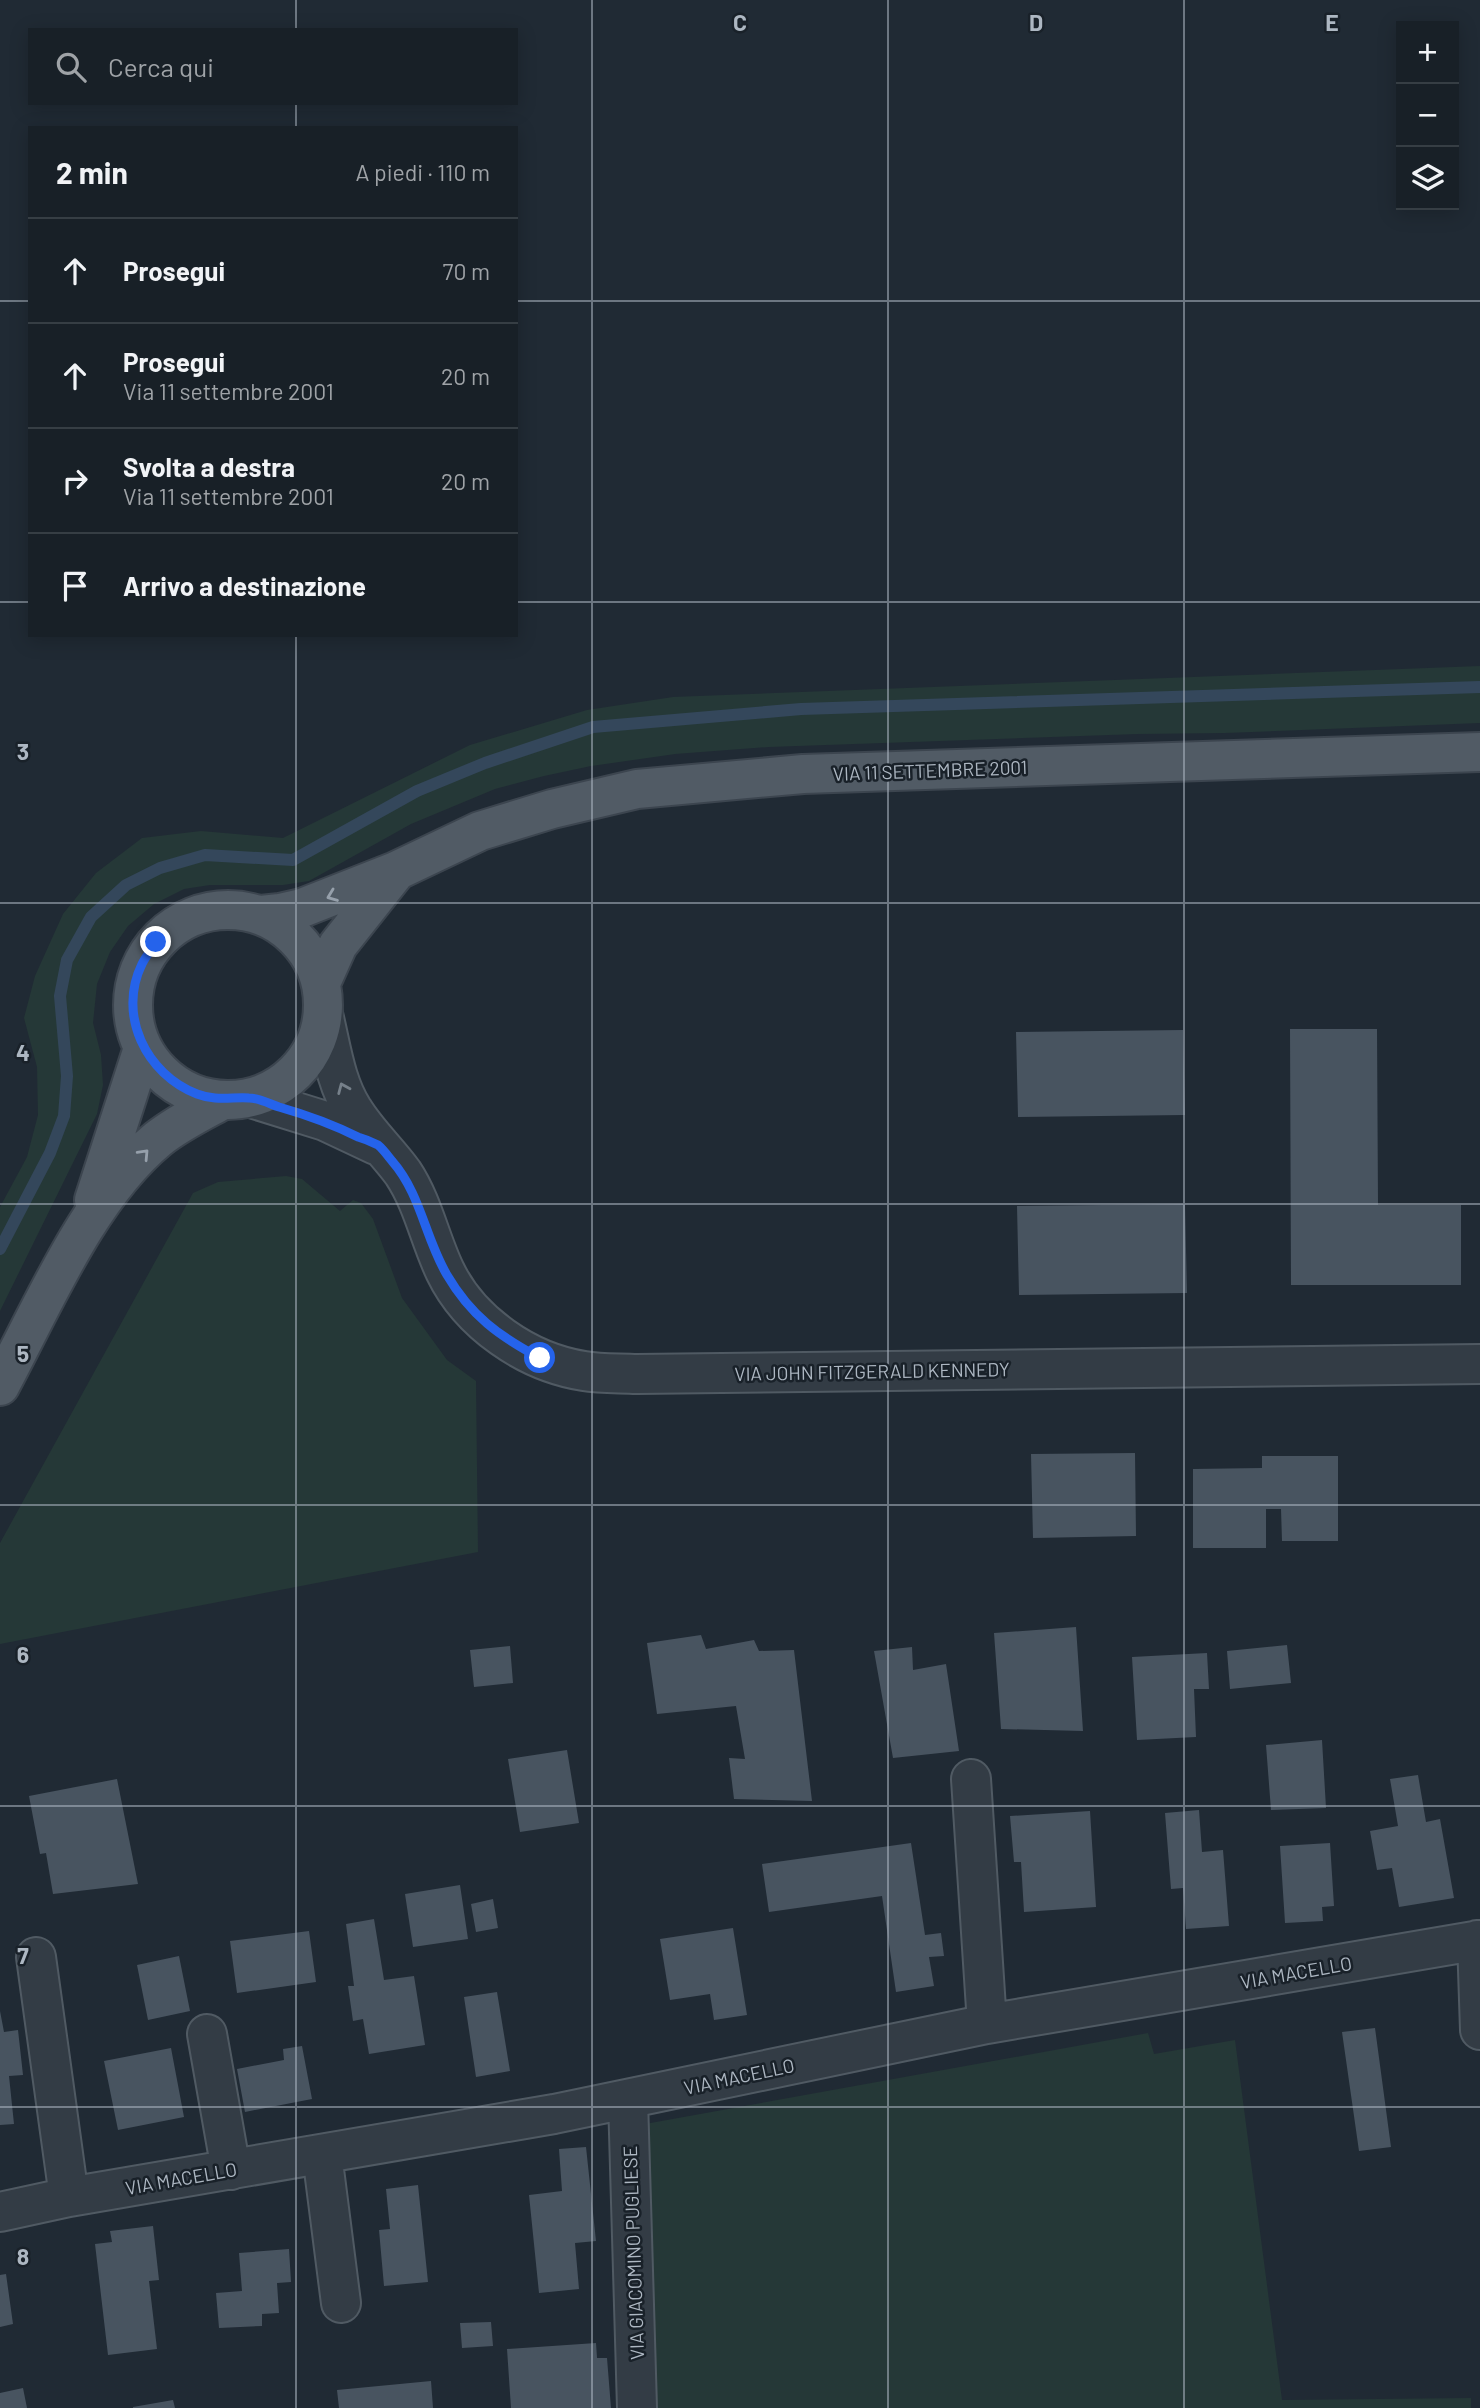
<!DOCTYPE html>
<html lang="it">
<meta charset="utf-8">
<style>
:root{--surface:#182027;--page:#21282f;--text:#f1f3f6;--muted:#9fa3a7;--line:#363e44}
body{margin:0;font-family:Barlow,sans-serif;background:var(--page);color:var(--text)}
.controls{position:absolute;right:21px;top:21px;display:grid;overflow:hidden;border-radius:0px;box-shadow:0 4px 18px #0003}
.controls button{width:63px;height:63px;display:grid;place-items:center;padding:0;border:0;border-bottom:2px solid var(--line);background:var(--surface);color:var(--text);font:35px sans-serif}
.stop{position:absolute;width:21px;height:21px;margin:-16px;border:5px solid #2563eb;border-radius:50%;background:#fff}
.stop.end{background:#2563eb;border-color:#fff;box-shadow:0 2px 7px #0008}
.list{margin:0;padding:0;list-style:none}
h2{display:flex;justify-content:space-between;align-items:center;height:91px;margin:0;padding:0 28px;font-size:30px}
h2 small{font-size:23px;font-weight:400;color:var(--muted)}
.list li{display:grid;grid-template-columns:46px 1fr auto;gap:21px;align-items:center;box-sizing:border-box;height:105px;padding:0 28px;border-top:2px solid var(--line)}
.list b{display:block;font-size:26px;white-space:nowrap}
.list p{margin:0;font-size:23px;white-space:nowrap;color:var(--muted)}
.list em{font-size:23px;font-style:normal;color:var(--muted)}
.icon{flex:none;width:38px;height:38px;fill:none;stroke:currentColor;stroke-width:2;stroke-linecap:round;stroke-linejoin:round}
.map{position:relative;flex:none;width:1480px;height:2408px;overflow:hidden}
.search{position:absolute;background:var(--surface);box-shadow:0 4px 18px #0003;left:28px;top:28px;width:490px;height:77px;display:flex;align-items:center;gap:18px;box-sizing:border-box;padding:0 24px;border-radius:0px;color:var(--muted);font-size:26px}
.panel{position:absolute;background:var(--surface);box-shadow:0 4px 18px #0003;left:28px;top:126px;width:490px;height:511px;border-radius:0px}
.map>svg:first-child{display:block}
</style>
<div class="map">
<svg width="1480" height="2408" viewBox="0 0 1480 2408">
<rect width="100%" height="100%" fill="#202a34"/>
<!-- green -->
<path fill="#253837" d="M1480,666v57l-255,10 -87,1 -369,13 -94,7 -84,12 -47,10 -49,13 -84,35 -102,57 -26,4h-73l-26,4 -30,15 -26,22 -18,26 -13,32 -4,39 8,32 2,30 -6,29 -97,197v-104l27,-50 11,-42 -1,-48 -13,-49 11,-42 28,-62 33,-41 46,-35 59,-7 82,7 187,-93 117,-35 86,-13z
M286,1176l16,3 38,32 13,-11 8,3 12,16 29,79 45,62 29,21 2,171 -478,92v-101l193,-350 25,-11z
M1148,2033l6,21 81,-14 47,360 189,-2v10h-814l-12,-284z"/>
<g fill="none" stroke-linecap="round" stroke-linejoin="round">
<!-- stream -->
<path stroke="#34475b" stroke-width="12" d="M0,1249l50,-96 14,-37 3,-40 -7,-80 7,-36 24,-43 35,-32 34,-17 45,-13 88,5 124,-69 68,-28 108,-36 208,-18 679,-22"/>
</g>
<!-- building -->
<path fill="#485460" d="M1290,1029h87l1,176h83v80h-170z
M1183,1030l2,85 -167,2 -2,-85z
M1185,1204l2,89 -168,2 -2,-89z
M1135,1453l1,83 -103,2 -2,-84z
M1262,1456h76v85h-56l-1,-32h-15v39h-73v-79l69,-1z
M1076,1627l7,104 -82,-2 -7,-96z
M701,1635l5,14 48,-9 5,11 35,-1 18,151 -78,-2 -5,-41 16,1 -9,-53 -79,8 -10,-71z
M1287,1645l4,38 -61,6 -3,-38z
M510,1646l3,37 -39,4 -4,-37z
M912,1647l1,23 33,-6 13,87 -66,7 -19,-107z
M1207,1653l2,36h-15l2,48 -59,3 -5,-83z
M1322,1740l4,68 -55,2 -5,-65z
M567,1750l12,73 -59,9 -12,-73z
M1418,1775l8,47 14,-3 14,79 -55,9 -7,-39 -15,2 -7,-39 28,-5 -8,-47z
M117,1779l21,105 -85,10 -7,-41 -6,1 -11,-58z
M1199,1810l3,42 21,-2 6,76 -43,3 -3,-41 -12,1 -6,-76z
M1090,1811l6,96 -72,5 -3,-50h-7l-4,-46z
M911,1843l14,92 16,-2 3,23 -15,1 5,29 -38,6 -14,-96 -113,16 -7,-48z
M1330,1843l4,63 -12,1 1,14 -38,2 -5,-77z
M460,1885l8,54 -55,8 -8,-53z
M493,1899l5,29 -22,4 -5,-28z
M374,1919l10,61 30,-4 11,69 -56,9 -6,-35 -10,2 -5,-35h6l-8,-62z
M733,1928l14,87 -33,5 -4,-26 -40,6 -10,-61z
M309,1931l7,51 -79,11 -7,-52z
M179,1956l11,55 -42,9 -11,-55z
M497,1992l13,79 -34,6 -12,-80z
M0,2011l4,21 14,-2 5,45 -14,1 5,48 -14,1z
M1375,2028l16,119 -32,4 -17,-119z
M302,2046l10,53 -67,13 -8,-43 47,-9 -1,-11z
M171,2048l13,69 -66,13 -14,-69z
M586,2147l10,94 -21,2 4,46 -40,4 -10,-98 33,-4 -3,-42z
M418,2185l10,97 -44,4 -5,-56 11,-1 -4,-40z
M153,2226l6,54 -10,1 8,68 -49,6 -13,-111 17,-2 -2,-11z
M289,2249l2,33 -14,1 2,30 -17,1v12l-43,2 -3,-35 26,-2 -3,-38z
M6,2274l7,50 -13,3v-52z
M491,2322l2,24 -31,2 -2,-25z
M596,2343l1,15h10l4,50h-100l-4,-59z
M431,2381l2,27h-94l-2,-18z
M23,2388l4,20h-27v-15z
M173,2400l2,8h-42v-1z"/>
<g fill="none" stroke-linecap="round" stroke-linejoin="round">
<!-- minor casing -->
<g stroke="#505a63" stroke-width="42">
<path id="minor" d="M323,1014c8,32 12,68 30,96 14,23 34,41 50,63 20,30 27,67 42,98 25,52 82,91 139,100 17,3 36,2 53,3l843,-10
M251,1098l74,23 51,24
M971,1779l16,245
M1477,1940l3,90
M36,1957l33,240
M207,2034l24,136
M628,2099l9,309
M322,2154l19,149
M0,2212l69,-15 485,-83 433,-90 493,-84"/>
</g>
<!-- major casing -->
<g stroke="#3c454f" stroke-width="42">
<path id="major" d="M133 1005a95 95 0 1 1 190 0a95 95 0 1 1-190 0Z
M261,915l19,-2 22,-5 94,-37 84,-40 72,-22 85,-20 166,-15 677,-22
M321,983l17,-38 57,-72
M94,1200l49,-152
M0,1386c43,-80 88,-189 158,-247 20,-16 43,-27 65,-39"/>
</g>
<!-- minor -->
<use href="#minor" stroke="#333c45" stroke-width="38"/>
<!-- major -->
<use href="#major" stroke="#515b65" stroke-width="38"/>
</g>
<!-- one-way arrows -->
<defs><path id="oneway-chevron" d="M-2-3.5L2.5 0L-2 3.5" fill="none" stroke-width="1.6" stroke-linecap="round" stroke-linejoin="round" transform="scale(1.75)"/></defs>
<g stroke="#96a0ab">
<use href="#oneway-chevron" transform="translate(332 896) rotate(159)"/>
<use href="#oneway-chevron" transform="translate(144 1154) rotate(-47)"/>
</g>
<use stroke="#76808a" href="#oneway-chevron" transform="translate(343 1088) rotate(-113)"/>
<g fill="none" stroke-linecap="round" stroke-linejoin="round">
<!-- route -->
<path stroke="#2563eb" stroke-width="9" d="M156,942c-4,7 -10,14 -14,22 -25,51 4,110 55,130 18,7 34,3 52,4 10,0 21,6 30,9 28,8 53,17 79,30 7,2 14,5 20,8 5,4 10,11 14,16 29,33 33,77 55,114 24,41 52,61 93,83"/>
</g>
<!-- grid -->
<path fill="none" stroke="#adb7c2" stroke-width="2" stroke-opacity="0.55" d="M296,0v30M592,0v2408M888,0v2408M1184,0v2408M296,103v25M0,301h30M516,301h964M0,602h30M516,602h964M296,635v1773M0,903h1480M0,1204h1480M0,1505h1480M0,1806h1480M0,2107h1480"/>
<g text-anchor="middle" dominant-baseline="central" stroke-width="5" stroke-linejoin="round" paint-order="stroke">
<!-- street labels -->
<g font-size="19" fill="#adb7c2" stroke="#192129">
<text transform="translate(930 770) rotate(-2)">VIA 11 SETTEMBRE 2001</text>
<text transform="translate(872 1371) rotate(-1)">VIA JOHN FITZGERALD KENNEDY</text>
<text transform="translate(1296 1972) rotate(-10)">VIA MACELLO</text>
<text transform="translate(739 2076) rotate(-12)">VIA MACELLO</text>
<text transform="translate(181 2178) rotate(-10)">VIA MACELLO</text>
<text transform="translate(633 2253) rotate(-92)">VIA GIACOMINO PUGLIESE</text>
</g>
</g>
<g font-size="23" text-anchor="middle" font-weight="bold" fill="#adb7c2" stroke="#192129" stroke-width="5" stroke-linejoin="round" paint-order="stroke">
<text x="740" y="31">C</text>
<text x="1036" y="31">D</text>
<text x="1332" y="31">E</text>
<text x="23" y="760">3</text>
<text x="23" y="1061">4</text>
<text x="23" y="1362">5</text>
<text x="23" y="1663">6</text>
<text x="23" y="1964">7</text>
<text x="23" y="2265">8</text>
</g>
</svg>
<div class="controls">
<button>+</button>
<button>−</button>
<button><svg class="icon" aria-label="layers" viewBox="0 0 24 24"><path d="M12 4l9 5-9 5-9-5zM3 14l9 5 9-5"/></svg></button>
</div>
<div class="stop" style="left:540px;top:1358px"></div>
<div class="stop end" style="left:156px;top:942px"></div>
<div class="search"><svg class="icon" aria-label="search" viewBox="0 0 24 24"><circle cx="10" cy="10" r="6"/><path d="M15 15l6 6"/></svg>Cerca qui</div>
<section class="panel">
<h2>2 min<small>A piedi · 110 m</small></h2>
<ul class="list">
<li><svg class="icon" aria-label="ahead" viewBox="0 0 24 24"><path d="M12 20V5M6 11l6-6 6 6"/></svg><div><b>Prosegui</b></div><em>70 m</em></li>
<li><svg class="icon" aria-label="ahead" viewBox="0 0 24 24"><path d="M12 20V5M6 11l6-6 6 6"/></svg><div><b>Prosegui</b><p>Via 11 settembre 2001</p></div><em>20 m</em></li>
<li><svg class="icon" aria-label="right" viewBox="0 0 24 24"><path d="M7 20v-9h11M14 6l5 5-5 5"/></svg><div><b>Svolta a destra</b><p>Via 11 settembre 2001</p></div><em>20 m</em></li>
<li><svg class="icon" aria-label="arrive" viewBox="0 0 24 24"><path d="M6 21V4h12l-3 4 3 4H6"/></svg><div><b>Arrivo a destinazione</b></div></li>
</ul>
</section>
</div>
